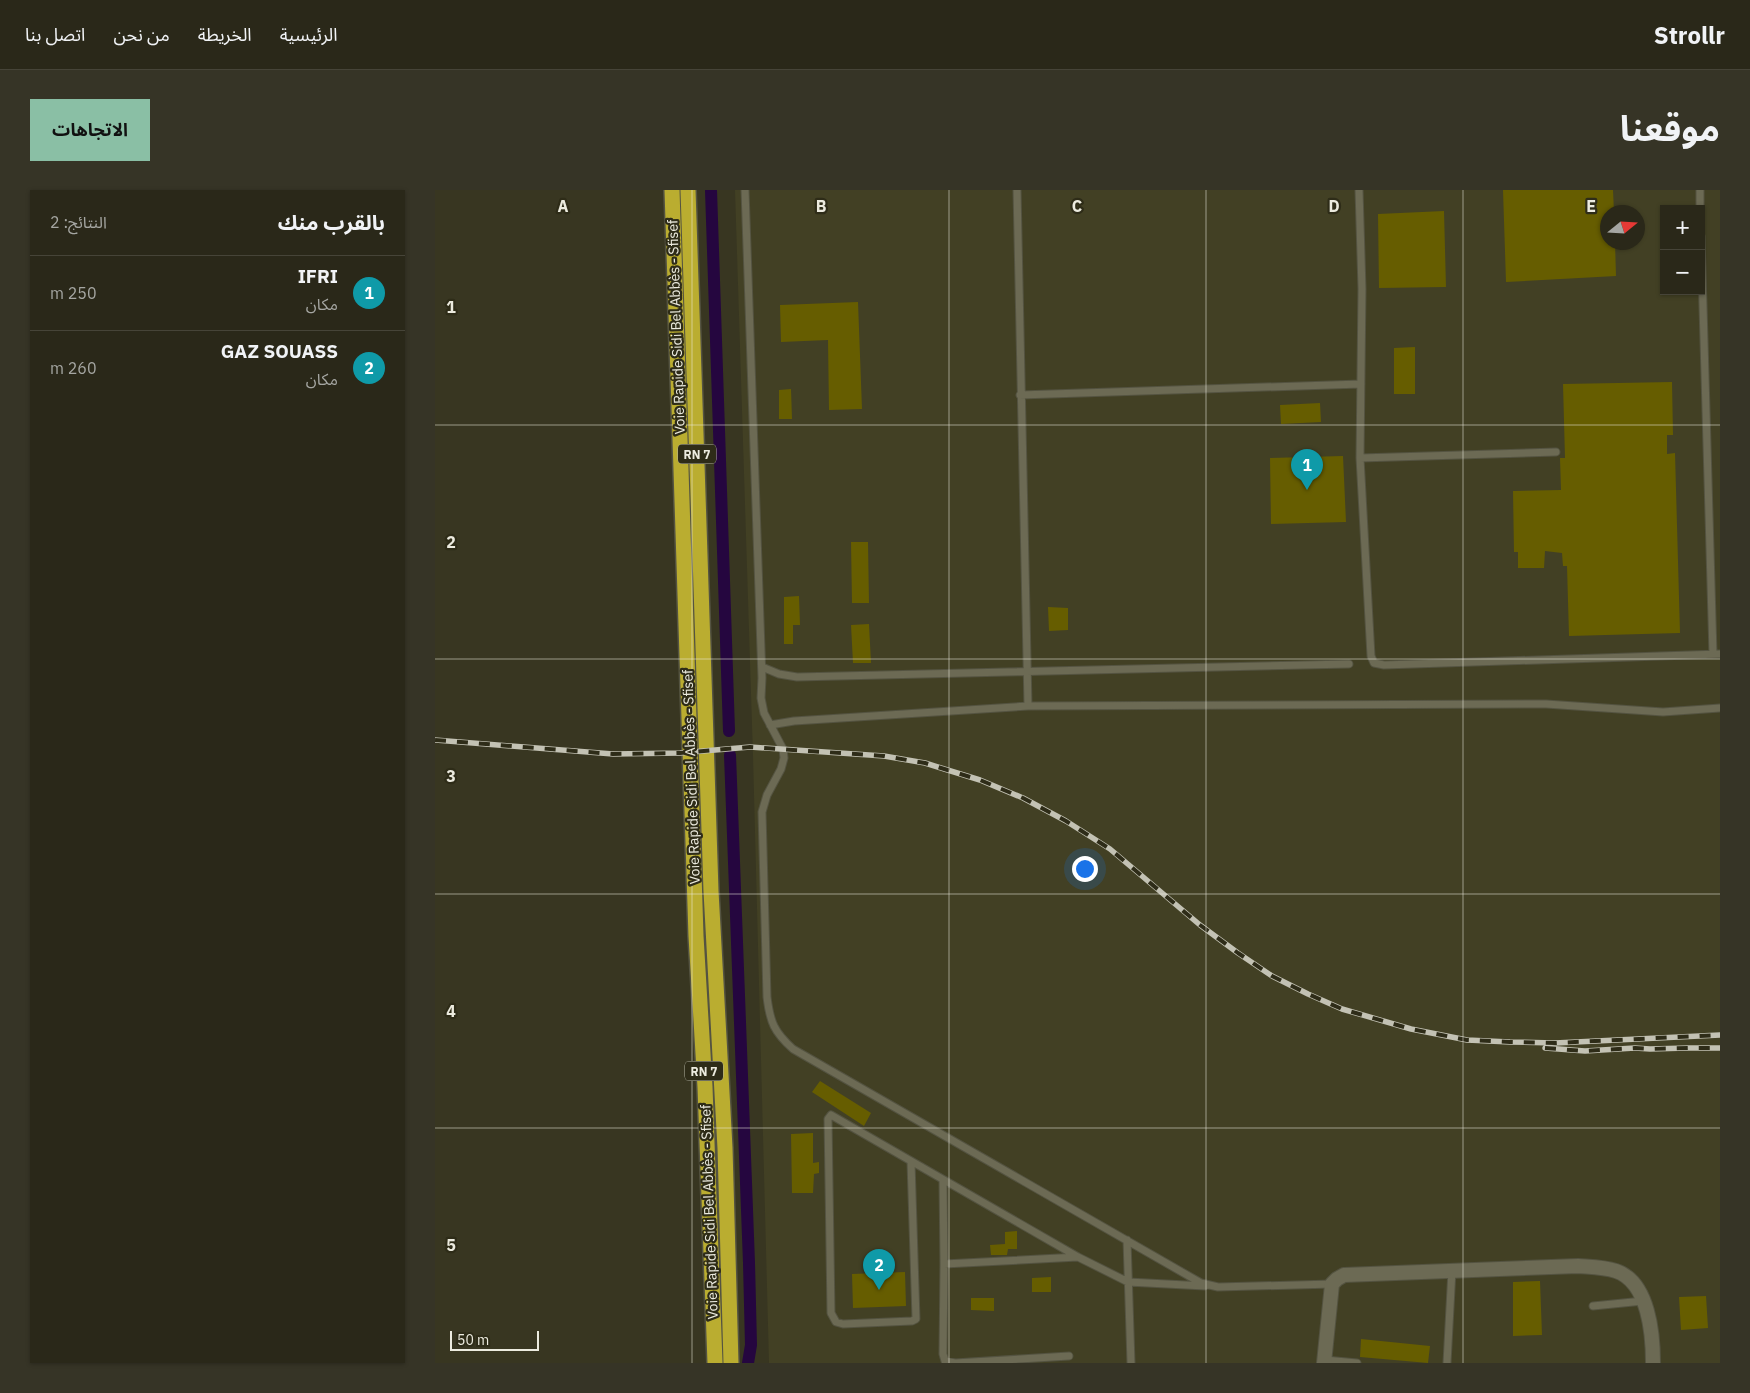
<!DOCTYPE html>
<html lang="ar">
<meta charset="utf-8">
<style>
:root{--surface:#2a2819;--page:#363426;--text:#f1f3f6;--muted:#a5a6a2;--line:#464438;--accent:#8abfa5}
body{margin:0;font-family:"IBM Plex Sans","Noto Sans Arabic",sans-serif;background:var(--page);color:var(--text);direction:rtl}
.controls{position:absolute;right:15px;top:15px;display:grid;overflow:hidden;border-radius:0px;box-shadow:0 1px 4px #0004}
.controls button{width:45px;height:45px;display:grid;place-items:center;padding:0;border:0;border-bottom:1px solid var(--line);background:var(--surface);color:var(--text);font:25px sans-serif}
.compass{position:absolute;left:1165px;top:15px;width:45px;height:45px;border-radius:50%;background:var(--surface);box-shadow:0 1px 4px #0004;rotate:72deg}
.scale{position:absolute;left:15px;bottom:12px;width:89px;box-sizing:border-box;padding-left:5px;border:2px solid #ecebdf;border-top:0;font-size:14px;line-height:18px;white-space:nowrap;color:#ecebdf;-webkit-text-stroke:4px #2e2c18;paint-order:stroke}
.you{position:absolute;left:649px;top:678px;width:18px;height:18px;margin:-12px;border:4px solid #fff;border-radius:50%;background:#1a73e8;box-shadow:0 0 0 8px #1a73e833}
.badge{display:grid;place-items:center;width:32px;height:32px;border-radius:50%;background:var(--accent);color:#fff;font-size:16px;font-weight:700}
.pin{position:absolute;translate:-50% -41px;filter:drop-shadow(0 1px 2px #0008)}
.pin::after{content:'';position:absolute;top:26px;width:18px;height:15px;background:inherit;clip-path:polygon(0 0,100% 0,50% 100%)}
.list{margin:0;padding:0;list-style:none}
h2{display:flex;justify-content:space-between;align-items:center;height:65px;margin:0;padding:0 20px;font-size:21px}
h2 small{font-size:16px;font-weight:400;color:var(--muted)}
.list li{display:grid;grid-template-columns:32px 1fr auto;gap:15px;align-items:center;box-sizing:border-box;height:75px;padding:0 20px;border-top:1px solid var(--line)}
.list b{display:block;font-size:19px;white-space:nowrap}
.list p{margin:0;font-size:16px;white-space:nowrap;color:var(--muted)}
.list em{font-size:16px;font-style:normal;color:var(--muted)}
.map{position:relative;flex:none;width:1285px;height:1173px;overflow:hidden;direction:ltr;border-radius:0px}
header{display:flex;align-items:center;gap:30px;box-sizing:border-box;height:70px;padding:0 25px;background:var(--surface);border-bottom:1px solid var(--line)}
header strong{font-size:24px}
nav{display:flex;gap:28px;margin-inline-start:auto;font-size:18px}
.intro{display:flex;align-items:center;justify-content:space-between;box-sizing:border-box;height:120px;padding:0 30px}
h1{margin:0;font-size:35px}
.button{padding:12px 22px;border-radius:0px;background:var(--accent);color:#111;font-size:18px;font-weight:700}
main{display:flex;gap:30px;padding:0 30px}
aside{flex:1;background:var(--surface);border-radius:0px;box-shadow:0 1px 4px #0004}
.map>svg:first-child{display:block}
</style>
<header>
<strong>Strollr</strong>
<nav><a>الرئيسية</a><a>الخريطة</a><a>من نحن</a><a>اتصل بنا</a></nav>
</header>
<div class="intro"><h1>موقعنا</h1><a class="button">الاتجاهات</a></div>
<main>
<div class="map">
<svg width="1285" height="1173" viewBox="0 0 1285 1173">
<rect width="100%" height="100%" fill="#383621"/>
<!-- built -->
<path fill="#424024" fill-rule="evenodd" d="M300,0h985v1173h-951l-16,-607zM1229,19h37v82h-37zM1172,22h30v30h-30z"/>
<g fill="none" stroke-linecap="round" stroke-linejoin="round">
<!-- canal -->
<path stroke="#25063f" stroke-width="12" d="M276,0l18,541
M295,565l19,508 2,82 -3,18"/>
</g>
<!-- building -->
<path fill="#665d00" d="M1068,0h110l1,22h-7v30h8l1,34 -110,6z
M1009,21l2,76 -67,1 -1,-74z
M423,112l4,107 -33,1 -1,-70 -47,2 -1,-37z
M980,157v47h-21v-46z
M1237,192l1,53h-6v19l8,-1 5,180 -111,3 -2,-70h-4l-1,-13 -17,-2 -1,17h-26v-16h-4l-1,-61 48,-1 -1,-32h5l-2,-74z
M356,199l1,30h-13v-29z
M885,213l1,19 -40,2 -1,-19z
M908,266l3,66 -75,2 -1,-66z
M416,352h17l1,61h-17z
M364,406l1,29h-7v19h-9v-47z
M613,417l20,1v22l-19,1z
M434,434l2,39h-18l-2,-38z
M385,891l51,32 -7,13 -52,-34z
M378,943v30l6,-1v11l-5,1 -1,19h-21l-1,-59z
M582,1041v18h-9l-1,6h-16l-1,-10 15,-1v-12z
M470,1082l1,34 -53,2 -1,-34z
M616,1087v15h-19v-14z
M1105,1091l2,54 -29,1v-54z
M1271,1106l2,32 -27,2 -2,-33z
M536,1108h23v13l-23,-1z
M926,1149l69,7 -2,17 -68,-6z"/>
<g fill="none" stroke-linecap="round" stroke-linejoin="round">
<!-- lane casing -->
<g stroke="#545341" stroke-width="9">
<path id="lane" d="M310,0l17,488 -1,20 3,15 19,36 1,9 -3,11 -14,26 -5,17 5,185c3,25 7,35 26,52l408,234 17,4 114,-3
M582,0l11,516
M924,0l3,99 -2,169 11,198 3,7 10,2 336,-11
M1265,0v19
M1266,46l12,418
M585,205l341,-11
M925,268l196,-6
M327,477l17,7 18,3 552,-13
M335,535l24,-4 234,-15 518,-2 117,8 57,-4
M476,972l5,157 -4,2 -69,3 -7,-2 -5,-9 -3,-194 3,-4 247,142 50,25 77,4
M508,990l1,84 -1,90 2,7 10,2 114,-7
M692,1050l4,123
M509,1074l134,-7
M1158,1116l50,-5
M890,1170l32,3
M1012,1173l5,-93"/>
</g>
<!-- street casing -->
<g stroke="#545341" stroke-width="16">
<path id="street" d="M889,1173l8,-79 5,-5 7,-4 234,-9c13,1 26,1 38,5 33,11 37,64 37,92"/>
</g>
<!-- highway casing -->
<g stroke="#545341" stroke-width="18">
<path id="highway" d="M237,0l24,746 9,151 10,276
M253,0l23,701 14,257 6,215"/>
</g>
<!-- lane -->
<use href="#lane" stroke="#6c6a54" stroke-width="7"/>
<!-- street -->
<use href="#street" stroke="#6c6a54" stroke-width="14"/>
<!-- highway -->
<use href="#highway" stroke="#baad30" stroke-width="15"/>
<!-- rail casing -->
<g stroke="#c3c2b4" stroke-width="5.5">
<path id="rail" d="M0,550l178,14 67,-1 70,-6 134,9 41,7 55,17 43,18 43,23 44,28 90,76 38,28 34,23 36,18 34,15 69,20 56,11 43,2 45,1 165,-8
M1110,858l40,3 50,-3 15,1 38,-1h32"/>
</g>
<!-- rail -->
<use href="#rail" stroke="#2e2c18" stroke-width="4" stroke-dasharray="11" stroke-linecap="butt"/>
</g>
<!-- grid -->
<path fill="none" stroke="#ecebdf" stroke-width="1" stroke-opacity="0.55" d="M257,0v1173M514,0v1173M771,0v1173M1028,0v1173M0,235h1285M0,469h1285M0,704h1285M0,938h1285"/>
<g text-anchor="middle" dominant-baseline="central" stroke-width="4.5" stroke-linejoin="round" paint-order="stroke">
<!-- shield labels -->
<g fill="#2e2c18" stroke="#b3b2a3" stroke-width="1">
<rect x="243" y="254.5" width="38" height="19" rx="4"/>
<rect x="250" y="871.5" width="38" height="19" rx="4"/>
</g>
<g font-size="12" font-weight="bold" fill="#ecebdf">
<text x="262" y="264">RN 7</text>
<text x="269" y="881">RN 7</text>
</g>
<!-- street labels -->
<g font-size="14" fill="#ecebdf" stroke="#2e2c18">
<text transform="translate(241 137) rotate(-92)">Voie Rapide Sidi Bel Abbès - Sfisef</text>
<text transform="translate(256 587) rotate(-92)">Voie Rapide Sidi Bel Abbès - Sfisef</text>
<text transform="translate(274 1022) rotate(-92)">Voie Rapide Sidi Bel Abbès - Sfisef</text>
</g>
</g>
<g font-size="16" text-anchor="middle" font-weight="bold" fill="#ecebdf" stroke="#2e2c18" stroke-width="4.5" stroke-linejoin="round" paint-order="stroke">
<text x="128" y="22">A</text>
<text x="386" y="22">B</text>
<text x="642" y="22">C</text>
<text x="899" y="22">D</text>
<text x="1156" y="22">E</text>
<text x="16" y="123">1</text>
<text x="16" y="358">2</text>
<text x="16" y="592">3</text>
<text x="16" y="827">4</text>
<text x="16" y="1061">5</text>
</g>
</svg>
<div class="controls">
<button>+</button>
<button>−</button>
</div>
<svg class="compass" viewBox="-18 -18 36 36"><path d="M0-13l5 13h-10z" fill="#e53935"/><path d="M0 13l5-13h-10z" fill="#a5a6a2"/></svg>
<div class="scale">50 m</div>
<div class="you"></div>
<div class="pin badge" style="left:872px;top:300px;background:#0f9aa8">1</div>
<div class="pin badge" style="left:444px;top:1100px;background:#0f9aa8">2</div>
</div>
<aside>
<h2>بالقرب منك<small>النتائج: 2</small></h2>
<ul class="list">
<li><span class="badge" style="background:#0f9aa8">1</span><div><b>IFRI</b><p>مكان</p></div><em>250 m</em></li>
<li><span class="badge" style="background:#0f9aa8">2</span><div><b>GAZ SOUASS</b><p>مكان</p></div><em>260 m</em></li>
</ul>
</aside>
</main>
